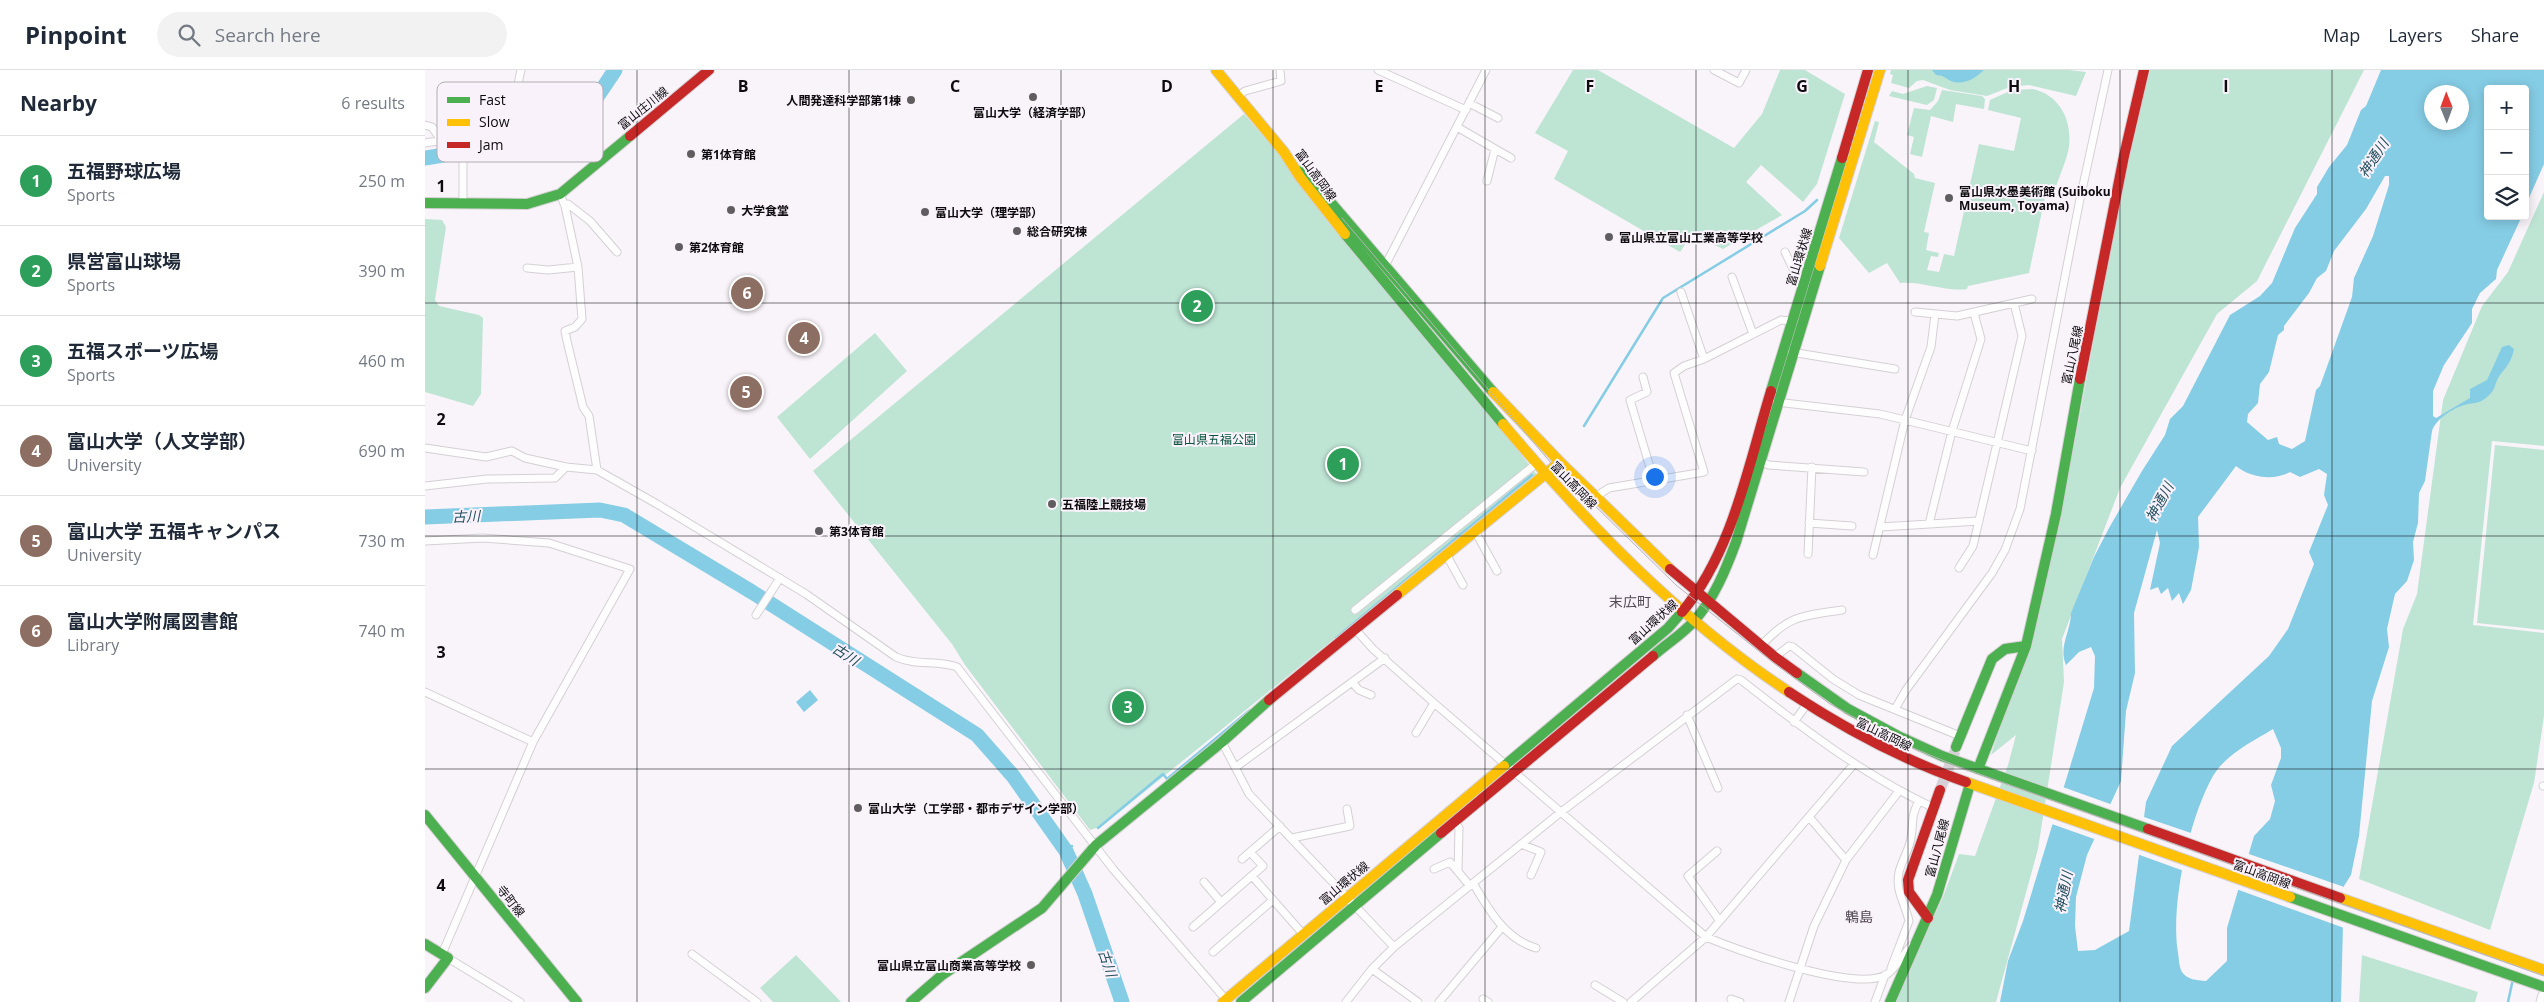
<!DOCTYPE html>
<meta charset="utf-8">
<style>
:root{--surface:#fff;--page:#f2f2f3;--text:#1f2937;--muted:#747a83;--line:#e0e1e3;--accent:#2563eb}
body{margin:0;font-family:"Open Sans","Noto Sans JP",sans-serif;background:var(--page);color:var(--text)}
.controls{position:absolute;right:15px;top:15px;display:grid;overflow:hidden;border-radius:5px;box-shadow:0 2px 12px #0003}
.controls button{width:45px;height:45px;display:grid;place-items:center;padding:0;border:0;border-bottom:1px solid var(--line);background:var(--surface);color:var(--text);font:25px sans-serif}
.compass{position:absolute;left:1999px;top:15px;width:45px;height:45px;border-radius:50%;background:var(--surface);box-shadow:0 2px 12px #0003;rotate:359deg}
.you{position:absolute;left:1229px;top:406px;width:18px;height:18px;margin:-12px;border:4px solid #fff;border-radius:50%;background:#1a73e8;box-shadow:0 0 0 8px #1a73e833}
.badge{display:grid;place-items:center;width:32px;height:32px;border-radius:50%;background:var(--accent);color:#fff;font-size:16px;font-weight:700}
.pin{position:absolute;translate:-50% -50%;border:2px solid #fff;box-shadow:0 1px 5px #0006}
.list{margin:0;padding:0;list-style:none}
h2{display:flex;justify-content:space-between;align-items:center;height:65px;margin:0;padding:0 20px;font-size:21px}
h2 small{font-size:16px;font-weight:400;color:var(--muted)}
.list li{display:grid;grid-template-columns:32px 1fr auto;gap:15px;align-items:center;box-sizing:border-box;height:90px;padding:0 20px;border-top:1px solid var(--line)}
.list b{display:block;font-size:19px;white-space:nowrap}
.list p{margin:0;font-size:16px;white-space:nowrap;color:var(--muted)}
.list em{font-size:16px;font-style:normal;color:var(--muted)}
.icon{flex:none;width:28px;height:28px;fill:none;stroke:currentColor;stroke-width:2;stroke-linecap:round;stroke-linejoin:round}
.map{position:relative;flex:none;width:2119px;height:932px;overflow:hidden}
header{display:flex;align-items:center;gap:30px;box-sizing:border-box;height:70px;padding:0 25px;background:var(--surface);border-bottom:1px solid var(--line)}
header strong{font-size:24px}
nav{display:flex;gap:28px;margin-inline-start:auto;font-size:18px}
.search{width:350px;height:45px;background:var(--page);display:flex;align-items:center;gap:12px;box-sizing:border-box;padding:0 18px;border-radius:28px;color:var(--muted);font-size:19px}
main{display:flex}
aside{flex:1;background:var(--surface)}
.map>svg:first-child{display:block}
</style>
<header>
<strong>Pinpoint</strong>
<div class="search"><svg class="icon" aria-label="search" viewBox="0 0 24 24"><circle cx="10" cy="10" r="6"/><path d="M15 15l6 6"/></svg>Search here</div>
<nav><a>Map</a><a>Layers</a><a>Share</a></nav>
</header>
<main>
<aside>
<h2>Nearby<small>6 results</small></h2>
<ul class="list">
<li><span class="badge" style="background:#2e9e5b">1</span><div><b>五福野球広場</b><p>Sports</p></div><em>250 m</em></li>
<li><span class="badge" style="background:#2e9e5b">2</span><div><b>県営富山球場</b><p>Sports</p></div><em>390 m</em></li>
<li><span class="badge" style="background:#2e9e5b">3</span><div><b>五福スポーツ広場</b><p>Sports</p></div><em>460 m</em></li>
<li><span class="badge" style="background:#8d6e63">4</span><div><b>富山大学（人文学部）</b><p>University</p></div><em>690 m</em></li>
<li><span class="badge" style="background:#8d6e63">5</span><div><b>富山大学 五福キャンパス</b><p>University</p></div><em>730 m</em></li>
<li><span class="badge" style="background:#8d6e63">6</span><div><b>富山大学附属図書館</b><p>Library</p></div><em>740 m</em></li>
</ul>
</aside>
<div class="map">
<svg width="2119" height="932" viewBox="0 0 2119 932">
<rect width="100%" height="100%" fill="#f9f4f9"/>
<!-- green -->
<path fill="#bee4d4" d="M1148,0h25l136,78 28,-34 18,-44h25l40,24 -28,90 -14,18 -42,-37 -15,17 36,33 -59,34 -31,-15 -12,18 -126,-73 14,-28 -33,-18z
M1466,0h178l17,2 -10,24 -47,-11 -19,2 -23,9 -37,-6 -27,-10 -6,1 -8,7 -18,-5 2,-8 -3,-1z
M1725,0h214l-107,211 -40,33 -97,174 -58,151 2,43 -26,167 -42,153h-102l49,-105 16,-43 16,2 33,-91 8,-30 -25,20c16,-51 36,-101 49,-152 44,-176 64,-357 110,-533z
M1502,16l10,2 -3,12 -7,5 -38,-9 3,-5 11,3z
M1608,19c26,6 39,30 36,57 -1,12 -13,38 -17,52l-7,-1 -16,76 -61,13 -1,3c-22,3 -44,-8 -67,-6l-13,-20 -18,10 -30,-35 36,-117 4,1 -5,20 40,32 1,4 20,5 -11,49 5,1 -3,17 13,3 -1,4 -7,-1 -4,14 12,2 5,-18 10,2 25,-112 35,7 7,-33 -33,-8 2,-10 22,-10z
M1517,20l40,6 3,3 -1,10 -28,-5 -3,18 -22,-6 -9,41 -12,-3 4,-17 -7,-2 7,-27 16,2 8,-9z
M819,44c103,116 198,239 293,361l-435,351 -12,4 -125,-165 -13,-21 -139,-173z
M2119,122v254l-52,-5 -19,184 71,8v83l-10,67 -44,147 -131,-51 44,-250 14,-35 26,-194 39,-94 26,-34z
M0,149l17,1 4,7 -11,73 4,6 40,9 4,3 -2,76 -8,12 -48,-14z
M450,263l32,38 -97,88 -33,-42z
M2070,375l49,5v180l-67,-7z
M371,885l45,47h-68l-13,-14z
M1937,885l116,37 -3,10h-116z"/>
<!-- water -->
<path fill="#85cde5" fill-rule="evenodd" d="M1507,0h52c-8,8 -21,16 -33,11 -6,-3 -8,-6 -15,-6z
M1956,0h163v94l-19,43v-118h-37v127h34l-25,54 -1,9 -16,14 -8,16v14l-28,42 -11,26v25l3,2 34,-20v-9l17,-9 15,-33 7,-2 5,4c-3,13 -6,16 -14,26 -7,10 -2,15 -17,25 -6,4 -13,3 -19,5 -12,4 -28,14 -32,26l-7,50 -6,12 -1,30 -5,19 1,18 -7,21 -12,13 -8,35 2,18 -17,54 -13,135 -8,39 -7,11 -3,116h-341l8,-41 15,-40 71,-233 1,-32 -4,-9 -12,5 -13,13c-8,-18 5,-34 5,-52l23,-56 15,-29 33,-57 23,-36 5,-16 13,-13 47,-91 30,-19 12,-13 23,-55 22,-34v-7l12,-20 18,-22 14,-35 5,-4zM2006,22h30v30h-30zM1960,106h4v9l-16,51 -19,42 -2,19 -32,89 -4,4 -11,51 -13,8 -13,-5 -2,-7 -9,3 -21,-18 1,-8 10,-11 2,-19 9,-12 9,-37 6,-5v-4l25,-33 8,-15 9,-7 8,-20 32,-42zM1811,396c14,12 39,15 54,6l10,5 19,-8 8,5 -3,21 4,10 -19,47 5,12 -26,65 -19,27 -97,90 -26,56 -17,129 -34,19 -17,1 -3,-25 1,-29 11,-42 34,-74 5,-70 9,-38 -1,-60 23,-83 3,13 -10,47 8,-3 3,7 7,-6 4,13 7,-8 4,11 8,-14 8,-43 -1,-30zM1848,659l8,19v10l-10,27 4,16 -5,18 -16,17 -27,92v33l-21,20c-10,-1 -18,-1 -24,-9 -3,-5 -3,-13 -4,-19 -8,-47 11,-135 35,-177 13,-22 39,-34 60,-47z
M385,620l8,10 -14,12 -8,-10z"/>
<!-- pier -->
<path fill="#f9f4f9" d="M1635,716l53,19 -16,35 -48,-17z
M1716,746l53,18 -10,37 -47,-17z
M1821,783l101,35v41l-111,-40z"/>
<g fill="none" stroke-linecap="round" stroke-linejoin="round">
<!-- stream -->
<path stroke="#85cde5" stroke-width="2.5" d="M1159,356l79,-128 142,-87 12,-11
M911,568l196,-163
M673,758l65,-54 4,5 83,-69
M641,781l6,-5
M2083,932l5,-23"/>
<!-- river -->
<path stroke="#85cde5" stroke-width="15" d="M0,88c34,-6 122,-14 147,-34 17,-13 31,-36 43,-54
M0,447l175,-7 24,5 128,77 225,143 36,41 53,75 19,43 37,108"/>
<!-- primary-tunnel -->
<path stroke="#d6d1d6" stroke-width="11" stroke-dasharray="11 5.5" stroke-linecap="butt" d="M1515,720l15,-39"/>
<!-- street casing -->
<g stroke="#d4d0d4" stroke-width="9">
<path id="street" d="M953,0l88,40
M1289,0l25,13 7,-13
M813,26l7,-5 36,-10 -1,-11
M1044,33l29,15
M0,55l7,2 9,13
M1032,57l54,31
M35,70l3,19v45
M0,73c21,-4 73,-1 84,-23 7,-15 8,-34 12,-50
M1062,111l8,-32
M135,124l5,12 13,61 4,52 -7,8 -10,4 2,10 16,66 6,9 8,54
M139,134h4l22,17 27,31
M1360,182l12,25 8,4
M961,194l100,-194
M102,198l21,2 30,-3
M1307,207l21,57
M1256,222l23,67
M1490,242l42,4 75,-17
M1366,282l104,17
M1218,307l4,15 -17,8 24,81
M1351,332l104,12 152,37
M0,378l61,9 26,-6 13,7 41,9 31,3 60,34 149,90 90,63c20,9 41,3 61,10l156,202 115,133
M1333,391l11,4 95,7
M0,416l62,-7 68,-1 11,-11
M1170,427l14,-9 95,-16 -30,-99 10,-7 20,-7 77,-39 13,1
M1384,453l43,3
M1504,454l23,-93 29,-92 -7,-26
M1455,457l99,-6
M1050,461l22,40
M0,471l58,-3 66,5 81,26 -97,173 -91,212
M1021,484l17,31
M1383,484l4,-87
M1448,485l32,-135 26,-73 4,-33
M1534,498l14,-22 49,-210 -8,-33
M930,540l177,-143
M331,545l24,-37
M930,559l18,20 61,54 272,234c34,14 148,55 180,38 10,-6 17,-21 25,-29
M1336,576c28,-31 41,-30 81,-36
M1350,587l14,-11 4,1 40,32 26,16 101,41
M927,612l7,8 12,5
M0,622l108,50
M1470,639l11,-19 86,-117 13,-23 15,-41 59,-305 29,-134
M1262,645l31,73
M1369,652l13,-18
M991,663l18,-30
M797,672l27,52 145,153
M811,697l149,-109
M2118,716h1
M1385,748l36,42 53,-69
M1030,752l4,6 -1,43
M867,768l58,-12 -3,-17
M1096,774l20,8 -10,23
M1292,781l-29,25 31,44
M817,789l38,-33
M1009,799l16,-7 20,24
M827,806l51,58
M779,812l17,20
M1048,813c16,27 32,56 63,65
M768,857l70,-61 -13,-14
M788,882l60,-52
M267,884l65,48
M23,888l72,44
M1466,898l18,-47c-4,-18 -14,-30 -10,-49 3,-12 10,-22 12,-34 3,-17 -1,-20 8,-37
M1170,915l28,17
M1058,929l5,3
M1306,929l9,3
M921,932l26,-33
M993,932l-46,-33 22,-22 167,-135 176,-133 4,1c61,48 121,94 191,127
M1014,932l63,-75
M1206,932l75,-65 148,-173
M1364,932l25,-76 32,-66
M1450,932l10,-27
M2115,932l2,-7"/>
</g>
<!-- fast casing -->
<g stroke="#d4d0d4" stroke-width="12">
<path id="fast" d="M878,100l190,222
M0,133l102,1 33,-10 70,-58
M920,164l158,190
M1346,321l71,-233
M1228,586c13,-12 30,-22 41,-35 20,-22 32,-52 42,-79l84,-276
M1372,603l51,36 50,27 44,20 206,73
M1531,677l36,-88 13,-10 21,-3
M1079,696l164,-138 14,-16
M1553,699l48,-123 30,-132 24,-135
M0,745l152,187
M1865,827l254,90
M0,874l23,14 -23,30
M486,932l31,-27 100,-67 54,-63 126,-103 47,-42
M816,932l200,-169
M1465,932l47,-107 33,-111"/>
</g>
<!-- slow casing -->
<g stroke="#d4d0d4" stroke-width="12">
<path id="slow" d="M791,0l68,82 16,25 45,57
M1395,196l60,-196
M1068,322l67,70 110,107
M1078,354c84,100 177,196 286,268
M972,525l163,-133
M1541,712l324,115
M1915,828l204,72
M798,932l281,-236"/>
</g>
<!-- jam casing -->
<g stroke="#d4d0d4" stroke-width="12">
<path id="jam" d="M205,66l79,-66
M1417,88l26,-88
M1655,309l44,-223 20,-86
M1245,499l105,88 22,16
M1257,542c51,-61 66,-146 89,-221
M1364,622c56,37 114,68 177,90
M844,630l128,-105
M1723,759l192,69
M1016,763l212,-177
M1503,848l-19,-26 -1,-12 32,-90"/>
</g>
<!-- street -->
<use href="#street" stroke="#fefdfe" stroke-width="7"/>
<!-- fast -->
<use href="#fast" stroke="#4caf50" stroke-width="10"/>
<!-- slow -->
<use href="#slow" stroke="#ffc107" stroke-width="10"/>
<!-- jam -->
<use href="#jam" stroke="#c62828" stroke-width="10"/>
<!-- tram -->
<path stroke="#b7b5b7" stroke-width="1" d="M917,148l209,245 125,122 99,79 55,40 69,38 55,23 590,211"/>
</g>
<!-- grid -->
<path fill="none" stroke="#0d0b0e" stroke-width="1" stroke-opacity="0.55" d="M212,0v932M424,0v932M636,0v932M848,0v932M1060,0v932M1271,0v932M1483,0v932M1695,0v932M1907,0v932M0,233h2119M0,466h2119M0,699h2119"/>
<!-- markers -->
<g fill="#605d60" stroke="#faf2fb" stroke-width="2">
<circle cx="608" cy="27" r="5"/>
<circle cx="486" cy="30" r="5"/>
<circle cx="266" cy="84" r="5"/>
<circle cx="1524" cy="128" r="5"/>
<circle cx="306" cy="140" r="5"/>
<circle cx="500" cy="142" r="5"/>
<circle cx="592" cy="161" r="5"/>
<circle cx="1184" cy="167" r="5"/>
<circle cx="254" cy="177" r="5"/>
<circle cx="627" cy="434" r="5"/>
<circle cx="394" cy="461" r="5"/>
<circle cx="433" cy="738" r="5"/>
<circle cx="606" cy="895" r="5"/>
</g>
<g text-anchor="middle" dominant-baseline="central" stroke-width="4" stroke-linejoin="round" paint-order="stroke">
<!-- poi labels -->
<g font-size="12" font-weight="bold" fill="#0d0b0e" stroke="#faf2fb" text-anchor="start">
<text x="476" y="30" text-anchor="end">人間発達科学部第1棟</text>
<text x="608" y="42" text-anchor="middle">富山大学（経済学部）</text>
<text x="276" y="84">第1体育館</text>
<text x="1534" y="121">富山県水墨美術館 (Suiboku<tspan x="1534" dy="14">Museum, Toyama)</tspan></text>
<text x="316" y="140">大学食堂</text>
<text x="510" y="142">富山大学（理学部）</text>
<text x="602" y="161">総合研究棟</text>
<text x="1194" y="167">富山県立富山工業高等学校</text>
<text x="264" y="177">第2体育館</text>
<text x="637" y="434">五福陸上競技場</text>
<text x="404" y="461">第3体育館</text>
<text x="443" y="738">富山大学（工学部・都市デザイン学部）</text>
<text x="596" y="895" text-anchor="end">富山県立富山商業高等学校</text>
</g>
<!-- street labels -->
<g font-size="12" fill="#0d0b0e" stroke="#faf2fb">
<text transform="translate(218 38) rotate(-39)">富山庄川線</text>
<text transform="translate(891 105) rotate(54)">富山高岡線</text>
<text transform="translate(1374 187) rotate(-73)">富山環状線</text>
<text transform="translate(1647 285) rotate(-78)">富山八尾線</text>
<text transform="translate(1149 415) rotate(46)">富山高岡線</text>
<text transform="translate(1228 552) rotate(-42)">富山環状線</text>
<text transform="translate(1459 664) rotate(26)">富山高岡線</text>
<text transform="translate(1512 778) rotate(-75)">富山八尾線</text>
<text transform="translate(1837 804) rotate(20)">富山高岡線</text>
<text transform="translate(919 813) rotate(-40)">富山環状線</text>
<text transform="translate(86 831) rotate(51)">寺町線</text>
</g>
<!-- park labels -->
<g font-size="12" fill="#05543b" stroke="#faf2fb">
<text x="789" y="369">富山県五福公園</text>
</g>
<!-- water labels -->
<g font-size="14" font-style="italic" fill="#22505e" stroke="#faf2fb">
<text transform="translate(1948 88) rotate(-57)">神通川</text>
<text transform="translate(1734 432) rotate(-62)">神通川</text>
<text transform="translate(41 446) rotate(-2)">古川</text>
<text transform="translate(421 584) rotate(32)">古川</text>
<text transform="translate(1638 822) rotate(-79)">神通川</text>
<text transform="translate(683 893) rotate(71)">古川</text>
</g>
<!-- neighbourhood labels -->
<g font-size="14" fill="#514a52" stroke="#faf2fb">
<text x="1205" y="531">末広町</text>
<text x="1434" y="846">鵯島</text>
</g>
</g>
<!-- legend -->
<rect x="12" y="12" width="166" height="80" rx="8" fill="#faf2fb" stroke="#b3adb4" stroke-width="1"/>
<rect x="22" y="27" width="23" height="6" fill="#4caf50"/>
<rect x="22" y="49" width="23" height="7" fill="#ffc107"/>
<rect x="22" y="72" width="23" height="6" fill="#c62828"/>
<g font-size="14" fill="#0d0b0e">
<text x="54" y="35">Fast</text>
<text x="54" y="57">Slow</text>
<text x="54" y="80">Jam</text>
</g>
<g font-size="16" text-anchor="middle" font-weight="bold" fill="#0d0b0e" stroke="#faf2fb" stroke-width="4" stroke-linejoin="round" paint-order="stroke">
<text x="318" y="22">B</text>
<text x="530" y="22">C</text>
<text x="742" y="22">D</text>
<text x="954" y="22">E</text>
<text x="1165" y="22">F</text>
<text x="1377" y="22">G</text>
<text x="1589" y="22">H</text>
<text x="1801" y="22">I</text>
<text x="16" y="122">1</text>
<text x="16" y="355">2</text>
<text x="16" y="588">3</text>
<text x="16" y="821">4</text>
</g>
</svg>
<div class="controls">
<button>+</button>
<button>−</button>
<button><svg class="icon" aria-label="layers" viewBox="0 0 24 24"><path d="M12 4l9 5-9 5-9-5zM3 14l9 5 9-5"/></svg></button>
</div>
<svg class="compass" viewBox="-18 -18 36 36"><path d="M0-13l5 13h-10z" fill="#e53935"/><path d="M0 13l5-13h-10z" fill="#747a83"/></svg>
<div class="you"></div>
<div class="pin badge" style="left:918px;top:394px;background:#2e9e5b">1</div>
<div class="pin badge" style="left:772px;top:236px;background:#2e9e5b">2</div>
<div class="pin badge" style="left:703px;top:637px;background:#2e9e5b">3</div>
<div class="pin badge" style="left:379px;top:268px;background:#8d6e63">4</div>
<div class="pin badge" style="left:321px;top:322px;background:#8d6e63">5</div>
<div class="pin badge" style="left:322px;top:223px;background:#8d6e63">6</div>
</div>
</main>
